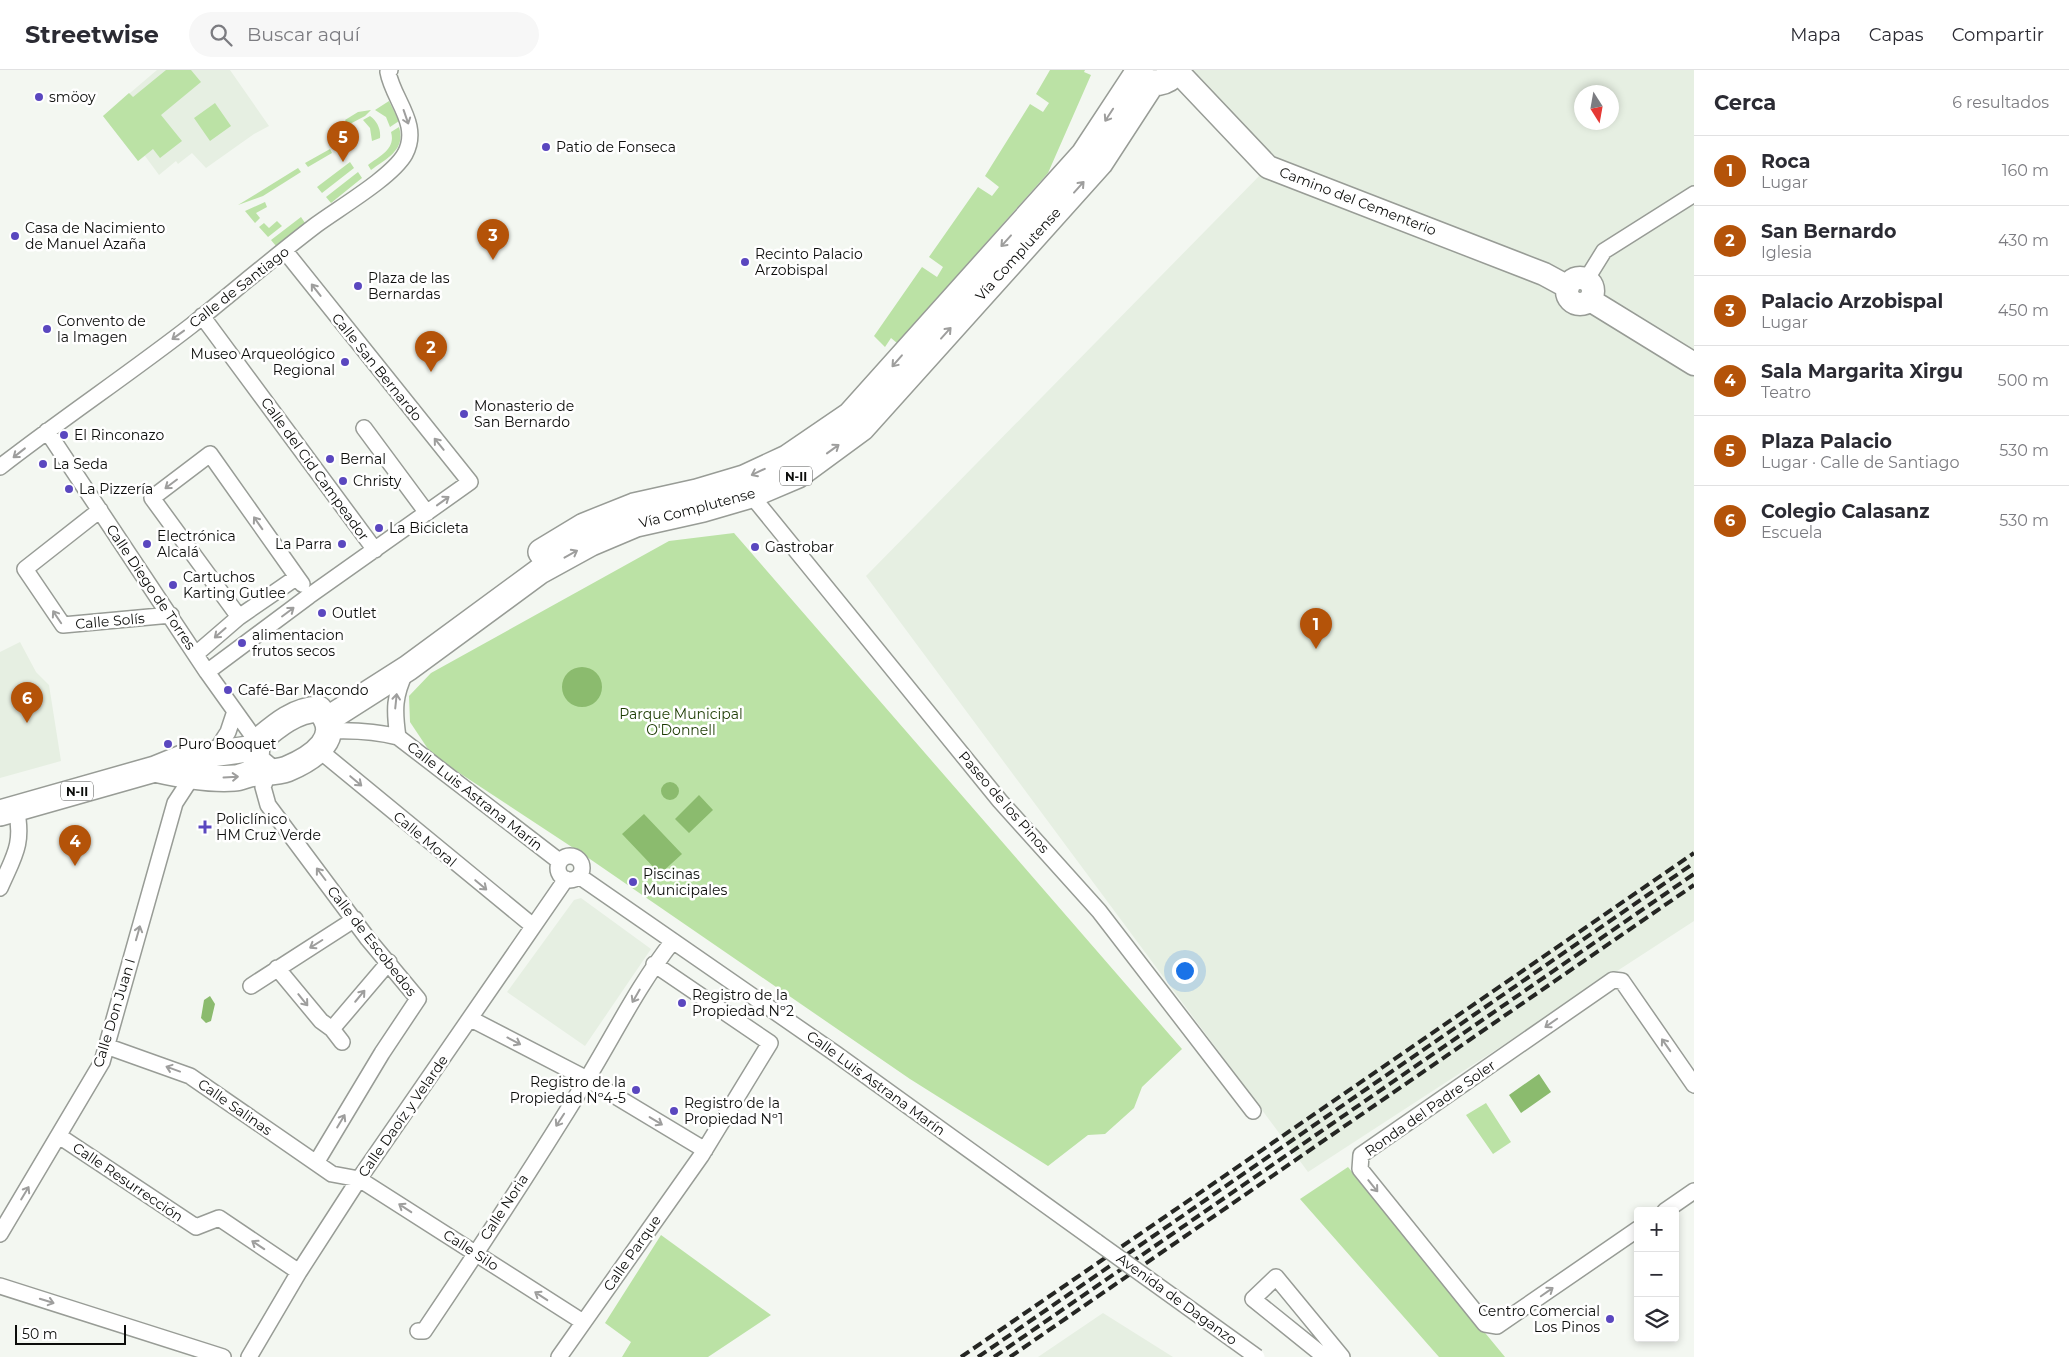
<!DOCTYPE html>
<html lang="es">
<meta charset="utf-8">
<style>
:root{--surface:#fff;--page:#f7f7f7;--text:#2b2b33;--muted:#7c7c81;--line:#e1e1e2;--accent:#b45309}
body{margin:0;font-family:Montserrat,sans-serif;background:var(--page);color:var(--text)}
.controls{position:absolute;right:15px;bottom:15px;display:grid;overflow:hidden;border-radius:5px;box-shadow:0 2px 8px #0003}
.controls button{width:45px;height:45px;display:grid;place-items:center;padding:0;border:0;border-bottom:1px solid var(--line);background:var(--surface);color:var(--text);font:25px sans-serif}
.compass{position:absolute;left:1574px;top:15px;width:45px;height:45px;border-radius:50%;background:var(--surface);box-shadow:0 2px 8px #0003;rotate:169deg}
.scale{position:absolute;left:15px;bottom:12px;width:111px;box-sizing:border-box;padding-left:5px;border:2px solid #0c0d0b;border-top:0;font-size:14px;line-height:18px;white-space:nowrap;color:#0c0d0b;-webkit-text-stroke:4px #fff;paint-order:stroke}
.you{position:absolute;left:1184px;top:900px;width:18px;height:18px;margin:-12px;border:4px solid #fff;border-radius:50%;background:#1a73e8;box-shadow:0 0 0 8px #1a73e833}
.badge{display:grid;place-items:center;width:32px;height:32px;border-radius:50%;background:var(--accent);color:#fff;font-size:16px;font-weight:700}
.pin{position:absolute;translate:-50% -41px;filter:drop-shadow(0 1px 2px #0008)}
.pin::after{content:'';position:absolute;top:26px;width:18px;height:15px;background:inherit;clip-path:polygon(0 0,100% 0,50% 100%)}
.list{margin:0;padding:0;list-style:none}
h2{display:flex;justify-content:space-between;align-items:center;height:65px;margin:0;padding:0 20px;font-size:21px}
h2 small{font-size:16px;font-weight:400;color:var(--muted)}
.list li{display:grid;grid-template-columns:32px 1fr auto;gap:15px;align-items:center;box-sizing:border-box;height:70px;padding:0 20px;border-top:1px solid var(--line)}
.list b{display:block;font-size:19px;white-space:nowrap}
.list p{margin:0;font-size:16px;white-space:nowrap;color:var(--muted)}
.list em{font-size:16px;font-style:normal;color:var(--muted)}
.icon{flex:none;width:28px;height:28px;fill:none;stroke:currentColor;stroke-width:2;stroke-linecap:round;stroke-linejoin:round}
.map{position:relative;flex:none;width:1694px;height:1287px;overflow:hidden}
header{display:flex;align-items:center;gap:30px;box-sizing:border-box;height:70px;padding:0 25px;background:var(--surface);border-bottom:1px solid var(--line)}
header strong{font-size:24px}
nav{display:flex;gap:28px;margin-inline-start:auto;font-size:18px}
.search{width:350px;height:45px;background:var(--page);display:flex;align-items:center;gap:12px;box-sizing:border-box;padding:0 18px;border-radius:28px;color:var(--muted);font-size:19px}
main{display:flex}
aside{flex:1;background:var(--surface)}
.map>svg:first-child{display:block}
</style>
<header>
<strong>Streetwise</strong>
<div class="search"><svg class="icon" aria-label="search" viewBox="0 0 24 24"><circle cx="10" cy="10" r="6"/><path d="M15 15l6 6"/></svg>Buscar aquí</div>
<nav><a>Mapa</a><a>Capas</a><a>Compartir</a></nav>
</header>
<main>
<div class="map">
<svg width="1694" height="1287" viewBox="0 0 1694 1287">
<rect width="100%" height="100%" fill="#f3f7f1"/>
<!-- built -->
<path fill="#e6efe2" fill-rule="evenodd" d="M157,0h73l39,56 -15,8 -48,34 -14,-15 -14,11 -2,-3 -17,14 -14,-19 -7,5 -35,-45z
M1178,0h516v851l-386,251 -442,-596 402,-409zM1582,22h30v30h-30z
M20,572l16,30 13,13 12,76 -61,17v-126z
M581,828l70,51 -66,97 -78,-54 67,-92z
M1103,1243l70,44h-135z"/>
<!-- green -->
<path fill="#bbe2a5" d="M166,0h25l10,12 -40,33 21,26 -22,17 -7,-9 -15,12 -35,-45 26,-23 4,4z
M1050,0h35l-1,2 7,3 -43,98 -151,170 -6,-5 -6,9 -11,-11 48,-69 15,10 6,-10 -14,-10 49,-70 14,9 7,-9 -14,-11 45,-72 13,8 6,-9 -13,-9z
M389,31l10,20 -9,6 -4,-10 -11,-7z
M215,33l16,23 -21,15 -16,-23z
M371,40l-6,6 -17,9 -3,-5 13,-8z
M370,46c7,5 11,13 10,22l-8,3 -2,-13 -7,-8z
M399,57c7,23 -12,31 -28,43l-3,-5c12,-9 28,-16 23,-33z
M330,79l2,4 -24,14 -3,-4z
M350,92l4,6 -32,25 -5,-6z
M298,98l3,4 -38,24 -25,9z
M358,102l4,6 -31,25 -5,-6z
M265,132l2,5 -11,6 4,5 -5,5 -10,-12z
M301,147l4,6 -29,23 -5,-6z
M277,151l5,5 -14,11 -9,-10 5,-4 5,5z
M734,463l448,516 -40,38 -8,21 -29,26 -17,1 -40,31 -138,-87 -323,-222 -155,-102 -22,-33 -1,-26 22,-23 238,-132z
M1486,1033l25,39 -18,12 -27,-39z
M1348,1097l157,190h-66l-139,-158z
M661,1165l110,80 -63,42h-86l9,-15 -26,-19z"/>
<!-- water -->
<path fill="#8bbb6e" d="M562 617a20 20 0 1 1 40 0a20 20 0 1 1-40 0Z
M661 721a9 9 0 1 1 18 0a9 9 0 1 1-18 0Z
M699,725l14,15 -24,23 -14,-14z
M644,744l38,40 -22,20 -38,-40z
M210,926l5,8 -4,17 -5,2 -5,-5 3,-18z
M1539,1004l12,18 -30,21 -12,-18z"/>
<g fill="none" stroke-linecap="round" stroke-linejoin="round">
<!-- street casing -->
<g stroke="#989c96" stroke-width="18">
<path id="street" d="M1586,210l18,-29 90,-57
M202,246l173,234
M364,358l63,85
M47,361l160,241 50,70
M0,397c63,-49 129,-93 192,-142 41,-33 82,-68 124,-100 23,-17 76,-48 89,-71 16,-30 -12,-54 -17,-82l2,-2
M751,425l249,306 99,110 154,200
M100,440l-75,59 38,56 108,-10
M239,547l-87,-119 58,-44 87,123
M196,584l43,-37 58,-40 5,7
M207,602l102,-76 161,-114 -185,-231
M330,661c24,-1 45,0 68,6l161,124
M398,667c-4,-27 -4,-41 8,-66
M319,680l214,176
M214,684l14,-22 7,-21
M269,701l-6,16 5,18 100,134 50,60 -36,54 -66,110
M558 798a12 12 0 1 1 24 0a12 12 0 1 1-24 0Z
M579,806l257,178 261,188
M0,818c14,-32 24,-44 16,-80
M277,898l44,53 11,8 10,13
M251,916l104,-67
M471,949l116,60 118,71
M332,959l57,-67
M106,976l84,30 142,98 27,5 224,143
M59,1066l137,91 23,-9 80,54
M1665,1141l29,-20
M1638,1159l-141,97 -12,-2 -125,-155 1,-14 252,-175 9,1 72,104
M0,1164l102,-172 73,-259 17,-26
M0,1216l223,71
M418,1261h6c56,-83 111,-167 163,-252 28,-46 52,-95 86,-138
M249,1287l50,-85 60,-93 207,-300
M559,1287l142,-201 69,-113 -116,-79
M1325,1287l-72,-58 23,-22 66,80"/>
</g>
<!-- secondary casing -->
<g stroke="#989c96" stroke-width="25">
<path id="secondary" d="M1177,1l91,96 276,107 24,13
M1567 221a13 13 0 1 1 26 0a13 13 0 1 1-26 0Z
M1590,230l104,64"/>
</g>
<!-- primary casing -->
<g stroke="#989c96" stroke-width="28">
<path id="primary" d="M1137,6c14,11 30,8 41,-6
M541,482l43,-26 50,-20 63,-14 47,-14 43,-20 63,-43 234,-261 52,-79
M328,649l80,-51 132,-97 51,-28 45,-19 67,-15 48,-14 47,-20 64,-47 238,-265 52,-80
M155,699c26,6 53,11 80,9 5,0 10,-3 15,-4 11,-2 27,-1 37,-5 26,-11 58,-32 32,-60 -25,1 -43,17 -62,33l-1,18 13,11
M0,743l155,-44 27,-11 74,-10"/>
</g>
<!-- street -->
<use href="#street" stroke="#fff" stroke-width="15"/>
<!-- secondary -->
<use href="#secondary" stroke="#fff" stroke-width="22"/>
<!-- primary -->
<use href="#primary" stroke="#fff" stroke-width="25"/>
<!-- rail -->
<path stroke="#252623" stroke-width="4" stroke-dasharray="10 5" stroke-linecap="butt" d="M961,1287l733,-504
M978,1287l716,-494
M994,1287l700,-483
M1010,1287l684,-472"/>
<!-- street-bridge casing -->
<g stroke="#989c96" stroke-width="18" stroke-linecap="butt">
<path id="street-bridge" d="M1097,1172l160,115"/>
</g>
<!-- street-bridge -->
<use href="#street-bridge" stroke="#fff" stroke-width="15"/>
</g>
<!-- one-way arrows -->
<defs><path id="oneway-shaft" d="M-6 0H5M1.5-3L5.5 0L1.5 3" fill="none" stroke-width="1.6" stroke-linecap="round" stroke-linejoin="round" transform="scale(1.25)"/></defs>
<g stroke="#9e9e9d">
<use href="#oneway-shaft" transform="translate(1109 45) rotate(123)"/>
<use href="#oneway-shaft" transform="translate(406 47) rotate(71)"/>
<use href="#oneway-shaft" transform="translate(1079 117) rotate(-48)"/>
<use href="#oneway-shaft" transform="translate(1006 171) rotate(132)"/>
<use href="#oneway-shaft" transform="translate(316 220) rotate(-128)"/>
<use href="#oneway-shaft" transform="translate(946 263) rotate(-48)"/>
<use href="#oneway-shaft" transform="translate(178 265) rotate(144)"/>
<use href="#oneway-shaft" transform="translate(897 291) rotate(131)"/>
<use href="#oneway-shaft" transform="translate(439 374) rotate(-129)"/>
<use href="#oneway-shaft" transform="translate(833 379) rotate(-36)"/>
<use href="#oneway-shaft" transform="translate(19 383) rotate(142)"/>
<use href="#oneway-shaft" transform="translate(758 402) rotate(155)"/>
<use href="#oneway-shaft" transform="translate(171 414) rotate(143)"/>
<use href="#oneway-shaft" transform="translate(443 431) rotate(-36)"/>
<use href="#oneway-shaft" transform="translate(258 453) rotate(-125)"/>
<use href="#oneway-shaft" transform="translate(571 484) rotate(-29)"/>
<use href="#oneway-shaft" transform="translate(288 542) rotate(-37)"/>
<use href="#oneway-shaft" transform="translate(57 547) rotate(-124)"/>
<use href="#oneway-shaft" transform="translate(220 563) rotate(139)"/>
<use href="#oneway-shaft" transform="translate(396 631) rotate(-84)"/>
<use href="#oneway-shaft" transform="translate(231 707) rotate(-3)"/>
<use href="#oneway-shaft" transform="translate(356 711) rotate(40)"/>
<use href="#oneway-shaft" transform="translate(321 804) rotate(-127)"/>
<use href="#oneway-shaft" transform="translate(481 815) rotate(40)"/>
<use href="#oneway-shaft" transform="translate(138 863) rotate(-74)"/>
<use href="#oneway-shaft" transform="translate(316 874) rotate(148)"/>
<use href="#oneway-shaft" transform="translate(360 926) rotate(-50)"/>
<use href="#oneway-shaft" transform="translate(636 926) rotate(120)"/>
<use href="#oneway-shaft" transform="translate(303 930) rotate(51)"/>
<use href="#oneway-shaft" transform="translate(1551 953) rotate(145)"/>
<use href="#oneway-shaft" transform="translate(514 971) rotate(28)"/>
<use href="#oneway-shaft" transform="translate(1666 975) rotate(-125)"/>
<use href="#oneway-shaft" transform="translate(173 999) rotate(-160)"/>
<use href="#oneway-shaft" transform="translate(560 1050) rotate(123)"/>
<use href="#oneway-shaft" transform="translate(341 1051) rotate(-59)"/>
<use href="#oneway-shaft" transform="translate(656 1051) rotate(31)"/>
<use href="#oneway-shaft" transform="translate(1373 1116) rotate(51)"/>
<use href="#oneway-shaft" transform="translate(25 1123) rotate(-59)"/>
<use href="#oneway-shaft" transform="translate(405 1138) rotate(-147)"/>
<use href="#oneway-shaft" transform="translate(258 1175) rotate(-146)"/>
<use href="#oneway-shaft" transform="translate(1547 1222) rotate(-35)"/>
<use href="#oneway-shaft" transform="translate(541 1226) rotate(-147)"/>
<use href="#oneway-shaft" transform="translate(47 1231) rotate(17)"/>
</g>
<!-- markers -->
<g fill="#5a47bf" stroke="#fff" stroke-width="2">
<circle cx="39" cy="27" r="5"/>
<circle cx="546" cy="77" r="5"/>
<circle cx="15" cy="166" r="5"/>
<circle cx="745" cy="192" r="5"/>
<circle cx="358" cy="216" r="5"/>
<circle cx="47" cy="259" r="5"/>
<circle cx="345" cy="292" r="5"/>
<circle cx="464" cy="344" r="5"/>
<circle cx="64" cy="365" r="5"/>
<circle cx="330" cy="389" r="5"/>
<circle cx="43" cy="394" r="5"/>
<circle cx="343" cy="411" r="5"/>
<circle cx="69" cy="419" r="5"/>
<circle cx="379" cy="458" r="5"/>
<circle cx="147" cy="474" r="5"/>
<circle cx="342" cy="474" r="5"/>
<circle cx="755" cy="477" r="5"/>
<circle cx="173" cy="515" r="5"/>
<circle cx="322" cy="543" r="5"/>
<circle cx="242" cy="573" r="5"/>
<circle cx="228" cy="620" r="5"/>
<circle cx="168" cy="674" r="5"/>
<path d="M202.5 749.5h5v5h5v5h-5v5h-5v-5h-5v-5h5z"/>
<circle cx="633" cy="812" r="5"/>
<circle cx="682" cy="933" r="5"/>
<circle cx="636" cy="1020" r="5"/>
<circle cx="674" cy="1041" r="5"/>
<circle cx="1610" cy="1249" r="5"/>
</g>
<g text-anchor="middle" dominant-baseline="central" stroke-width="5" stroke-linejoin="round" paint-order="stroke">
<!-- shield labels -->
<g fill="#fff" stroke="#555654" stroke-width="1">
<rect x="780" y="396.5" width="32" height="19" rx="4"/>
<rect x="61" y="711.5" width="32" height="19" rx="4"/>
</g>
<g font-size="12" font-weight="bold" fill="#0c0d0b">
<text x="796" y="406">N-II</text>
<text x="77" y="721">N-II</text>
</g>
<!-- poi labels -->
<g font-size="14" fill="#0c0d0b" stroke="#fff" text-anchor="start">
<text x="49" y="27">smöoy</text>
<text x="556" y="77">Patio de Fonseca</text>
<text x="25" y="158">Casa de Nacimiento<tspan x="25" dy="16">de Manuel Azaña</tspan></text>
<text x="755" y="184">Recinto Palacio<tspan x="755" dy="16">Arzobispal</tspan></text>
<text x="368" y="208">Plaza de las<tspan x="368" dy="16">Bernardas</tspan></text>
<text x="57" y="251">Convento de<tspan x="57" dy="16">la Imagen</tspan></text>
<text x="335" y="284" text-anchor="end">Museo Arqueológico<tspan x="335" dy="16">Regional</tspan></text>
<text x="474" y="336">Monasterio de<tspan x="474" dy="16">San Bernardo</tspan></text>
<text x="74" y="365">El Rinconazo</text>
<text x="340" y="389">Bernal</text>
<text x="53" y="394">La Seda</text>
<text x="353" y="411">Christy</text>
<text x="79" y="419">La Pizzería</text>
<text x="389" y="458">La Bicicleta</text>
<text x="157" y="466">Electrónica<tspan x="157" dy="16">Alcalá</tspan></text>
<text x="332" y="474" text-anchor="end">La Parra</text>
<text x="765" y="477">Gastrobar</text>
<text x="183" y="507">Cartuchos<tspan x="183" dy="16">Karting Gutlee</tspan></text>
<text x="332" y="543">Outlet</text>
<text x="252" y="565">alimentacion<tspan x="252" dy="16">frutos secos</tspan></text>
<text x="238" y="620">Café-Bar Macondo</text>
<text x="178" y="674">Puro Booquet</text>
<text x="216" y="749">Policlínico<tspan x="216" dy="16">HM Cruz Verde</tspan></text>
<text x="643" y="804">Piscinas<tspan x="643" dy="16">Municipales</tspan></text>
<text x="692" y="925">Registro de la<tspan x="692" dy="16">Propiedad Nº2</tspan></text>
<text x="626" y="1012" text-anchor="end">Registro de la<tspan x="626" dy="16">Propiedad Nº4-5</tspan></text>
<text x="684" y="1033">Registro de la<tspan x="684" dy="16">Propiedad Nº1</tspan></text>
<text x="1600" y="1241" text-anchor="end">Centro Comercial<tspan x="1600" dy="16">Los Pinos</tspan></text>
</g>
<!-- street labels -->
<g font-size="14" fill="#0c0d0b" stroke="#fff">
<text transform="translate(1358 131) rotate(21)">Camino del Cementerio</text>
<text transform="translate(1018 184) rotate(-48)">Vía Complutense</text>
<text transform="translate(239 217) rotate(-38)">Calle de Santiago</text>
<text transform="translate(377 297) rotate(51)">Calle San Bernardo</text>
<text transform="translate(315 399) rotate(54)">Calle del Cid Campeador</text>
<text transform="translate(697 438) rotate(-15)">Vía Complutense</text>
<text transform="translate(151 517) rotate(56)">Calle Diego de Torres</text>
<text transform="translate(110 551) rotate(-5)">Calle Solís</text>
<text transform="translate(475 726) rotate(38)">Calle Luis Astrana Marín</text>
<text transform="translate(1004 732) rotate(49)">Paseo de los Pinos</text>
<text transform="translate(425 769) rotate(40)">Calle Moral</text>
<text transform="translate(372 871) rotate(52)">Calle de Escobedos</text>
<text transform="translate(114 943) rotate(-73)">Calle Don Juan I</text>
<text transform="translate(876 1013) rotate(36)">Calle Luis Astrana Marín</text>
<text transform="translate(235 1037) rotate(35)">Calle Salinas</text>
<text transform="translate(1430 1038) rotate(-35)">Ronda del Padre Soler</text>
<text transform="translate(403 1046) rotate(-55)">Calle Daoíz y Velarde</text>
<text transform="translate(128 1112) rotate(34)">Calle Resurrección</text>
<text transform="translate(504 1137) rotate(-57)">Calle Noria</text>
<text transform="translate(471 1180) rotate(33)">Calle Silo</text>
<text transform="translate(632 1183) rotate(-55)">Calle Parque</text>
<text transform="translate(1177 1229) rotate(36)">Avenida de Daganzo</text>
</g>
<!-- park labels -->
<g font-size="14" fill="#1c3b02" stroke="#fff">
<text x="681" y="644">Parque Municipal<tspan x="681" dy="16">O'Donnell</tspan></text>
</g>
</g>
</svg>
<div class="controls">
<button>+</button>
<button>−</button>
<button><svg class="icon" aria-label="layers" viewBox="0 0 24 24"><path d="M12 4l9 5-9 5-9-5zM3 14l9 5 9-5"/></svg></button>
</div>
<svg class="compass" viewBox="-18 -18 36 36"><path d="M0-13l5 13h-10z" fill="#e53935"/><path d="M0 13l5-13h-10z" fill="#7c7c81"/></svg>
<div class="scale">50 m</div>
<div class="you"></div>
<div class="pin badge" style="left:1316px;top:579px">1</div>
<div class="pin badge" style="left:431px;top:302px">2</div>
<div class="pin badge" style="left:493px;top:190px">3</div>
<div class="pin badge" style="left:75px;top:796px">4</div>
<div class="pin badge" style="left:343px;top:92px">5</div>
<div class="pin badge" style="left:27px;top:653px">6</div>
</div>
<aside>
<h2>Cerca<small>6 resultados</small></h2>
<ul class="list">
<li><span class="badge">1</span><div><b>Roca</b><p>Lugar</p></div><em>160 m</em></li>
<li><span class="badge">2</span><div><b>San Bernardo</b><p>Iglesia</p></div><em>430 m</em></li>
<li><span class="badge">3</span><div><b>Palacio Arzobispal</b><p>Lugar</p></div><em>450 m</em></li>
<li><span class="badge">4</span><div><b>Sala Margarita Xirgu</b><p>Teatro</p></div><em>500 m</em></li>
<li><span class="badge">5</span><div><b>Plaza Palacio</b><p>Lugar · Calle de Santiago</p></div><em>530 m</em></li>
<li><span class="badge">6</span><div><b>Colegio Calasanz</b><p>Escuela</p></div><em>530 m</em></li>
</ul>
</aside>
</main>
